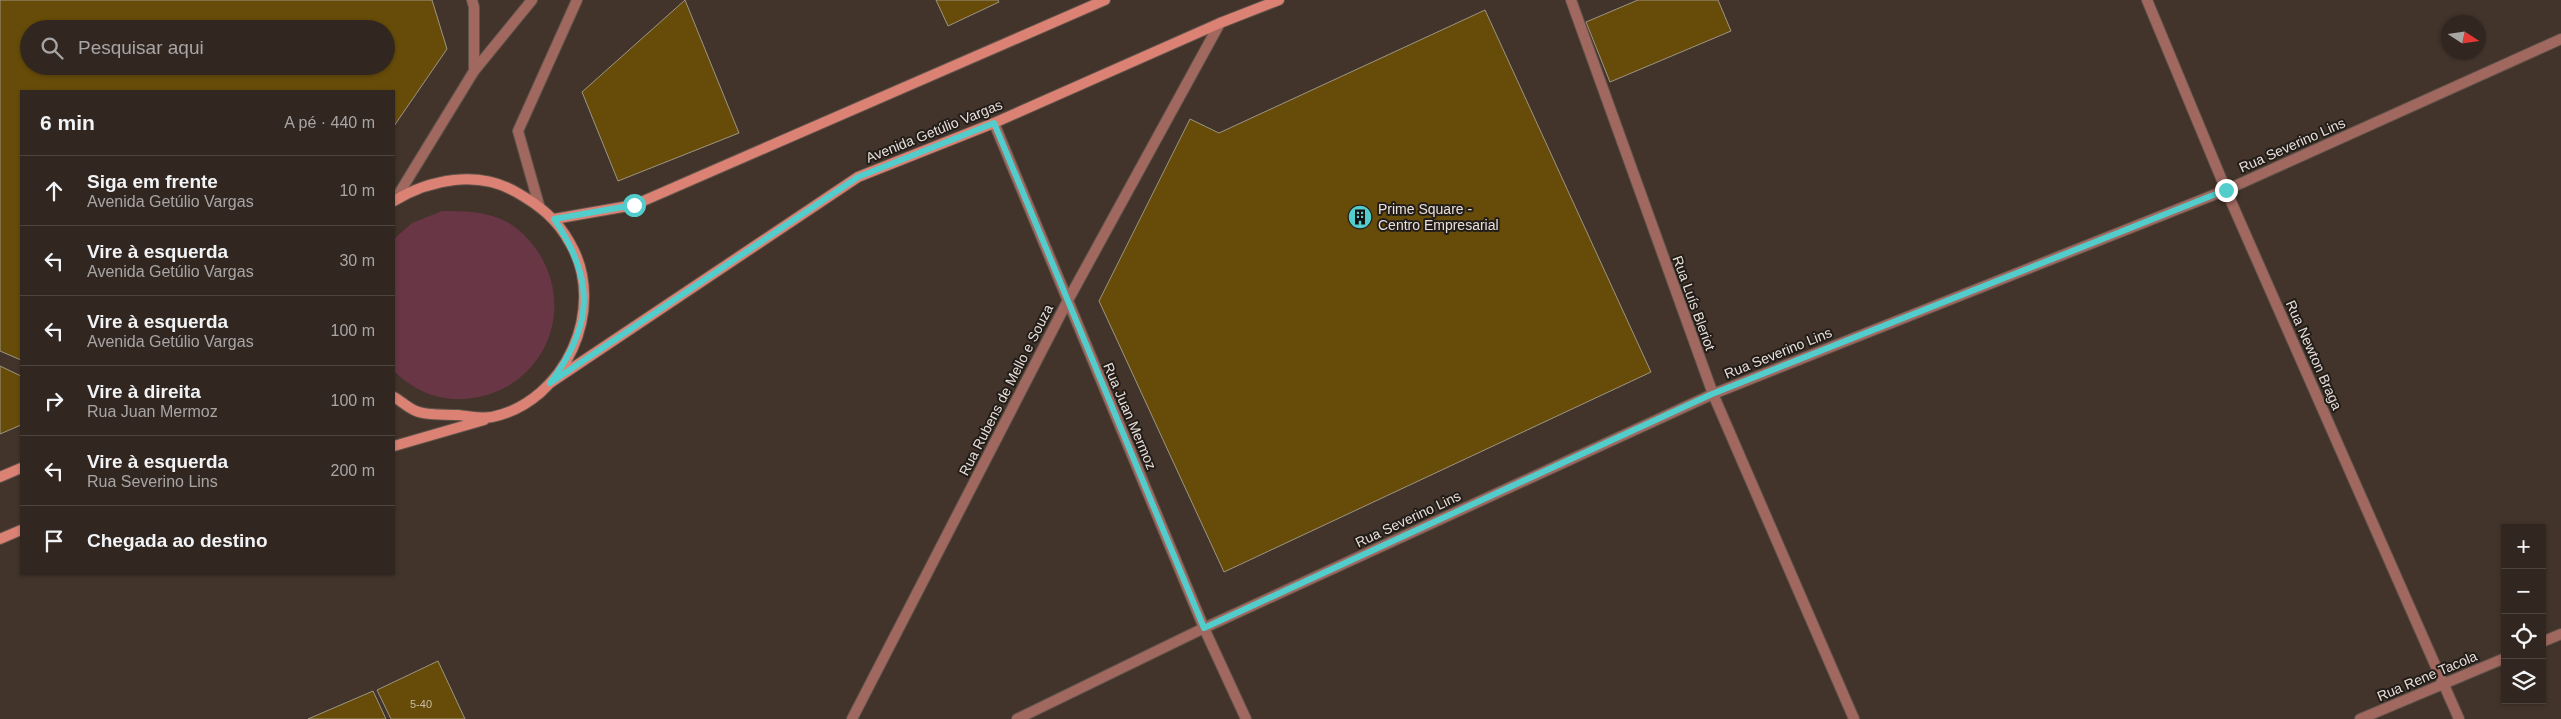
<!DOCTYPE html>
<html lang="pt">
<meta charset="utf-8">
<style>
:root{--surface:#322720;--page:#3a2f29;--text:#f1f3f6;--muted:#a8a5a5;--line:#4d443e}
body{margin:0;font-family:Arial,sans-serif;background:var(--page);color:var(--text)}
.controls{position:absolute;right:15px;bottom:15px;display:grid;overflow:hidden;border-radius:0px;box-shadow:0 1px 4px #0004}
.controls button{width:45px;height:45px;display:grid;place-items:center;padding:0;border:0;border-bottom:1px solid var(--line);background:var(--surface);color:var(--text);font:25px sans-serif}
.compass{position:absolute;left:2441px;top:15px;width:45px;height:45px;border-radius:50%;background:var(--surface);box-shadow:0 1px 4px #0004;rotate:102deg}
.stop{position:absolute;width:15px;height:15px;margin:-11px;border:4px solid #52cdcc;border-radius:50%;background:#fff}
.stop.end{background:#52cdcc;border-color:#fff;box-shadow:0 1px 5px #0008}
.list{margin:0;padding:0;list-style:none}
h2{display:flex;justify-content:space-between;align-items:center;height:65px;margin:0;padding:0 20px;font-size:21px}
h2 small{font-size:16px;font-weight:400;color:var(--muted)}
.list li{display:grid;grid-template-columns:32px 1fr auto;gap:15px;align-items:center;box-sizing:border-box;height:70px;padding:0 20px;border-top:1px solid var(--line)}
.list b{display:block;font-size:19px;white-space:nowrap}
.list p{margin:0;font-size:16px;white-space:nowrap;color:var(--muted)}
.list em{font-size:16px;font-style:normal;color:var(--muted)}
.icon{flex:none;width:28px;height:28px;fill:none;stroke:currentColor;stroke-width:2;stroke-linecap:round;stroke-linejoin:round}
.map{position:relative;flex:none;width:2561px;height:719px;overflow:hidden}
.search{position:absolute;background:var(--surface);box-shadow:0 1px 4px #0004;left:20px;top:20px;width:375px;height:55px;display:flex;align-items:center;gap:12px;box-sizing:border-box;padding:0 18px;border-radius:28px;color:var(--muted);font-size:19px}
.panel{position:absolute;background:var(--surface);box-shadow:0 1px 4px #0004;left:20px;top:90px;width:375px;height:485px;border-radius:0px}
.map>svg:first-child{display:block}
</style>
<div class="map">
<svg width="2561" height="719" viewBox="0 0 2561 719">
<rect width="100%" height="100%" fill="#42342a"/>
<!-- green -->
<path fill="#683645" d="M442,211c22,0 43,0 63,10 14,7 27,21 35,34 36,60 1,133 -67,143 -30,5 -58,-6 -79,-27v-132l18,-16z"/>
<!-- building -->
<path fill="#674c09" stroke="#9d9584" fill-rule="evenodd" d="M0,0h432l15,49 -53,77v-35h-373v269l-21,-9zM29,29h357v37h-357z
M685,0l54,133 -121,48 -36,-89z
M936,0h62l1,2 -51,24z
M1638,0h80l13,31 -121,51 -24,-60z
M1485,10l166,362 -427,200 -125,-271 91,-182 29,14z
M0,366l21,10v49l-21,9z
M438,661l27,58h-74l-14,-29z
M373,691l13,28h-78z"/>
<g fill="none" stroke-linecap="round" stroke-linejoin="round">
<!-- minor casing -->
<g stroke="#60534a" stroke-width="12">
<path id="minor" d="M472,0l2,7v64
M1571,0l142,394 141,325
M2147,0l79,190 233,529
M994,123l210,505 42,91
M2542,642l19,-8
M852,719l215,-417 153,-279
M1017,719l187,-91 509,-234 513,-204 335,-151
M2360,719l145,-61"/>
</g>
<!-- tertiary casing -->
<g stroke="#60534a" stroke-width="12">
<path id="tertiary" d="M395,200l79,-129 58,-71
M539,205l-21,-74 59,-131"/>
</g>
<!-- secondary casing -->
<g stroke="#60534a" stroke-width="12">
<path id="secondary" d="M394,201c36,-22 84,-31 122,-9 23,13 41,27 54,51 38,65 -5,159 -78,174 -10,2 -24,-1 -34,-2 -13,-1 -31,1 -42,-4 -8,-3 -15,-10 -22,-14
M554,219l80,-14 471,-205
M550,383l308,-206 136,-54 226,-100 59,-23
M394,446l90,-26
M0,477l21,-9
M0,539l21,-9"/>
</g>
<!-- minor -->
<use href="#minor" stroke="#a1685f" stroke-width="10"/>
<!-- tertiary -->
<use href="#tertiary" stroke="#a1685f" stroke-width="10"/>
<!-- secondary -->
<use href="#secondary" stroke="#db8274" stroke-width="10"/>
</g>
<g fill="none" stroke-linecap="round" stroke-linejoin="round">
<!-- route -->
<path stroke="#52cdcc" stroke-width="6" d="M634,205l-80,14c41,60 40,106 -4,164l308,-206 136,-54 210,505 508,-234 514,-204"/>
</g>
<!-- icons -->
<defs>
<g id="building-disc" transform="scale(1.25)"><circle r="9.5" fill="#52cdcc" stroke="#231d19"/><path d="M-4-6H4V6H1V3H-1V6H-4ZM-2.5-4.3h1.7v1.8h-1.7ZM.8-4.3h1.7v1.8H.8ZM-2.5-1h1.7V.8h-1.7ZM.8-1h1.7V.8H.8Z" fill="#111"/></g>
</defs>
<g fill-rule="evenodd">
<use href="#building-disc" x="1360" y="217"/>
</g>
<g text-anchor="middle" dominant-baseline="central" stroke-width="4" stroke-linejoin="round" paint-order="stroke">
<!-- number labels -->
<g font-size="11" fill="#c8baa5">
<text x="421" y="704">5-40</text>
</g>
<!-- street labels -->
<g font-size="14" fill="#e8dfd9" stroke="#231d19">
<text transform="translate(934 131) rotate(-22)">Avenida Getúlio Vargas</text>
<text transform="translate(2292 145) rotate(-24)">Rua Severino Lins</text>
<text transform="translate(1694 303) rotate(70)">Rua Luís Bleriot</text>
<text transform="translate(1778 353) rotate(-22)">Rua Severino Lins</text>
<text transform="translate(2314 355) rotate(66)">Rua Newton Braga</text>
<text transform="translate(1006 390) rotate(-63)">Rua Rubens de Mello e Souza</text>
<text transform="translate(1130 416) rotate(67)">Rua Juan Mermoz</text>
<text transform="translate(1408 519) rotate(-25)">Rua Severino Lins</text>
<text transform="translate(2427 676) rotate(-23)">Rua Rene Tacola</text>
</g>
<!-- poi labels -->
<g font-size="14" fill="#e8dfd9" stroke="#231d19" text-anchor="start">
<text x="1378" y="209">Prime Square -<tspan x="1378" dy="16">Centro Empresarial</tspan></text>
</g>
</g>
</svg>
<div class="controls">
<button>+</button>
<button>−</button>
<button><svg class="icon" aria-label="locate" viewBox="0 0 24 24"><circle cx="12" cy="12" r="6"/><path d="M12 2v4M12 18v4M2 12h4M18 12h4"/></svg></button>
<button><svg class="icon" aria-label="layers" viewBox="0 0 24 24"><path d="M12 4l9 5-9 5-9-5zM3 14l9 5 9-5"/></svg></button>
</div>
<svg class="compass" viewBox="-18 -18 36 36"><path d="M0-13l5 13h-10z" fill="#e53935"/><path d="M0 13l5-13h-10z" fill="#a8a5a5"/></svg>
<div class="stop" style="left:634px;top:205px"></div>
<div class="stop end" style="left:2226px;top:190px"></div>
<div class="search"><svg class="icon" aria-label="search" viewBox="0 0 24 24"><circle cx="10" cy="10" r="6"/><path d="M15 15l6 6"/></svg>Pesquisar aqui</div>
<section class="panel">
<h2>6 min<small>A pé · 440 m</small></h2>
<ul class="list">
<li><svg class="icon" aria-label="ahead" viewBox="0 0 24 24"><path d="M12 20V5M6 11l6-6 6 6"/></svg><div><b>Siga em frente</b><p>Avenida Getúlio Vargas</p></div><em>10 m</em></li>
<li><svg class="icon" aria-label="left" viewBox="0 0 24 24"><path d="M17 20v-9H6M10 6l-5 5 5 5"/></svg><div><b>Vire à esquerda</b><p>Avenida Getúlio Vargas</p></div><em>30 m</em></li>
<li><svg class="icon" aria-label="left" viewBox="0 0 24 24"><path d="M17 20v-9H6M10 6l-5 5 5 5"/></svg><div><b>Vire à esquerda</b><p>Avenida Getúlio Vargas</p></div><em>100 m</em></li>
<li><svg class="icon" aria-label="right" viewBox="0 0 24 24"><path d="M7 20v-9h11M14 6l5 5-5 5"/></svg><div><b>Vire à direita</b><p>Rua Juan Mermoz</p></div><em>100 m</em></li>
<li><svg class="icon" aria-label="left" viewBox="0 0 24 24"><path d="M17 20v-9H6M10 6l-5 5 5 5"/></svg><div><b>Vire à esquerda</b><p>Rua Severino Lins</p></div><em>200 m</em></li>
<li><svg class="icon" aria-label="arrive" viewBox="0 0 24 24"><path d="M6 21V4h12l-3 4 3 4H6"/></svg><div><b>Chegada ao destino</b></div></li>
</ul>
</section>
</div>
